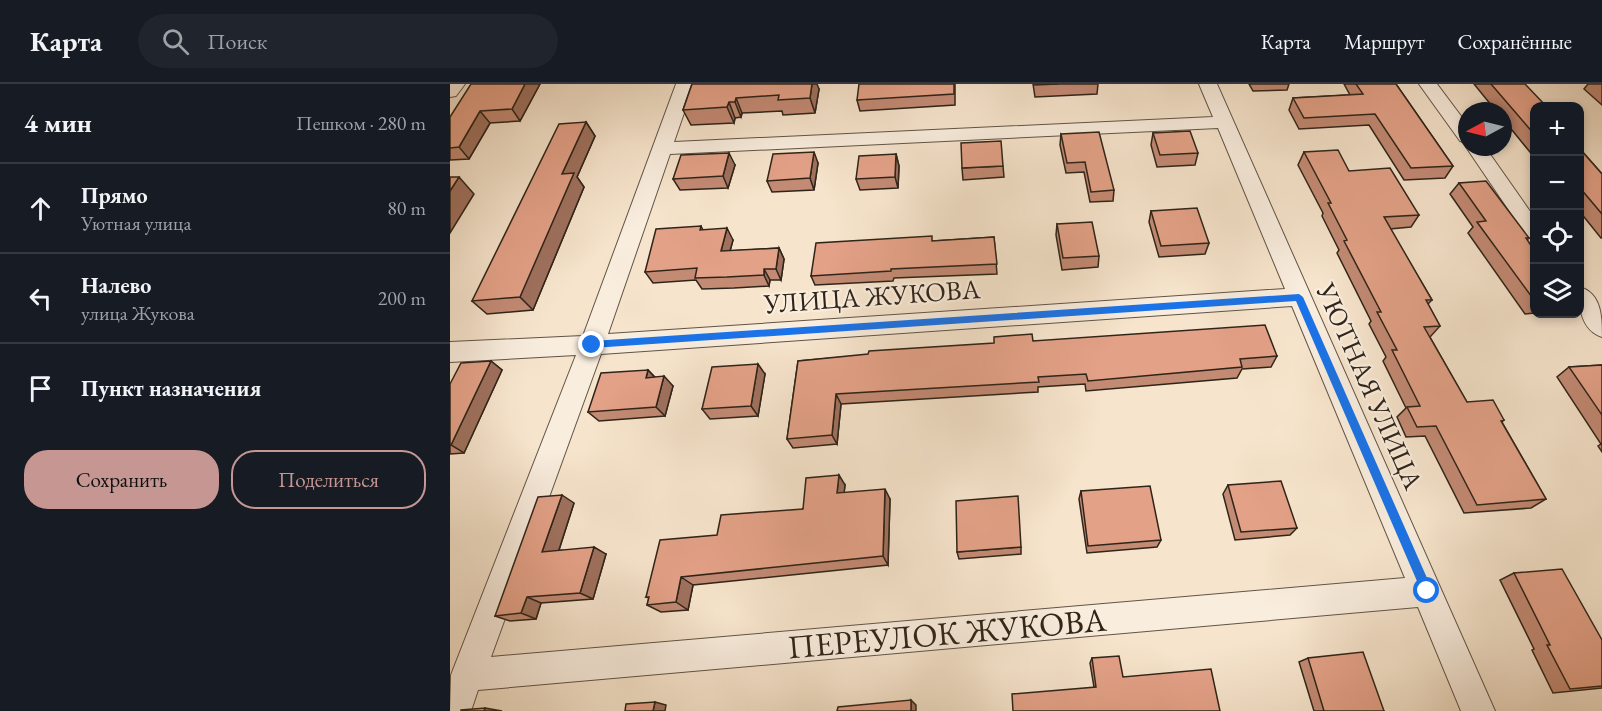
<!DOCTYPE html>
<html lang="ru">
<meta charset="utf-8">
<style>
:root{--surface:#171b24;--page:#20242c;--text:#f1f3f6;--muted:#9ea1a6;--line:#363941;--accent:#c59692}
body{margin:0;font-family:"EB Garamond",serif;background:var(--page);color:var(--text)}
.controls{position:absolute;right:18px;top:18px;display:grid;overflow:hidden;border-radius:12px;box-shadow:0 3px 9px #0003}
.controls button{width:54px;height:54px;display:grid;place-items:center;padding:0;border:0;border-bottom:2px solid var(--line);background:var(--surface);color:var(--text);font:30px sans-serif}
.compass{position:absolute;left:1008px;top:18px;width:54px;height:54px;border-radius:50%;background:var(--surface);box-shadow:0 3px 9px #0003;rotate:263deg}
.stop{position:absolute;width:18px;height:18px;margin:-14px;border:4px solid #1a73e8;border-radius:50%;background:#fff}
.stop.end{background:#1a73e8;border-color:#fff;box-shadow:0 2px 6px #0008}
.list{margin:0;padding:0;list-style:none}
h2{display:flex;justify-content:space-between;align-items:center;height:78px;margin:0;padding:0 24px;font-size:26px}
h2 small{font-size:20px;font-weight:400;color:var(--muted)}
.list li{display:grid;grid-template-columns:39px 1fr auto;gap:18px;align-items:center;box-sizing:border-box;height:90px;padding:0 24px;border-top:2px solid var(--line)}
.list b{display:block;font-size:22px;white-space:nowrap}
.list p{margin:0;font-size:20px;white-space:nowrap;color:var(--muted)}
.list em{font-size:20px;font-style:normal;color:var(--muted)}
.actions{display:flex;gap:12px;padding:18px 24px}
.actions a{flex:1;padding:14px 0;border:2px solid var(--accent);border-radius:24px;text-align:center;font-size:21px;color:var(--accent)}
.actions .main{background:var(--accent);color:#111}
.icon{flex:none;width:33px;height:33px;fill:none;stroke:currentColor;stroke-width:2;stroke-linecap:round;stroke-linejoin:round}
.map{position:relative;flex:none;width:1152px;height:627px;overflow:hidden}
header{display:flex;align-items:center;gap:36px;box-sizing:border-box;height:84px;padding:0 30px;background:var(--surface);border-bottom:2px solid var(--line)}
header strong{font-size:28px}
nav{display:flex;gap:33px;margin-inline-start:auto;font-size:21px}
.search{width:420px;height:54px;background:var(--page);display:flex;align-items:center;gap:15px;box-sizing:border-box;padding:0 21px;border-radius:33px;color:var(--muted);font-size:22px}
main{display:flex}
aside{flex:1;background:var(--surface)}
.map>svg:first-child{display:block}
</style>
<header>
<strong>Карта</strong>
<div class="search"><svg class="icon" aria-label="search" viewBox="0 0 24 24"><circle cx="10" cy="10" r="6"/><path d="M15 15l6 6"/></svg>Поиск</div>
<nav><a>Карта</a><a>Маршрут</a><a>Сохранённые</a></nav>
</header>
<main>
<aside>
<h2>4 мин<small>Пешком · 280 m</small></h2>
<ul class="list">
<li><svg class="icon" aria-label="ahead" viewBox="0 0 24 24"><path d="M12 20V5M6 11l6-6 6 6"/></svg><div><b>Прямо</b><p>Уютная улица</p></div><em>80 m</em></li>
<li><svg class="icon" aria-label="left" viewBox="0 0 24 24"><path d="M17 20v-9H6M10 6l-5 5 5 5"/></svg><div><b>Налево</b><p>улица Жукова</p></div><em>200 m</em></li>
<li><svg class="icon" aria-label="arrive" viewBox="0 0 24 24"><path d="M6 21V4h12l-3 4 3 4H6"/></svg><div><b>Пункт назначения</b></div></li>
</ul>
<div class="actions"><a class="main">Сохранить</a><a>Поделиться</a></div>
</aside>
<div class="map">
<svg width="1152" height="627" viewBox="0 0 1152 627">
<rect width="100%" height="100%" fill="#f6e4cc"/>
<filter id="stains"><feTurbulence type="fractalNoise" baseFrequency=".00333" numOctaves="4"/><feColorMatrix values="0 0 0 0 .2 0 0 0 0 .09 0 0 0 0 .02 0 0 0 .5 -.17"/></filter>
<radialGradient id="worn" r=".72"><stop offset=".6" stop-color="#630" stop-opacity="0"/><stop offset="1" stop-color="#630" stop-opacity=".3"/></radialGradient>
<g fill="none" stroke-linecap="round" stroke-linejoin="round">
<!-- minor casing -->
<g stroke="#615446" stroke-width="2">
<path id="minor" d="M0,0h15l-9,12 -6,1z
M226,0h18l-20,58 539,-25 -14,-33h18l278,627h-34l-43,-104 -940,83 -7,21h-21l1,-36 125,-320 -126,7v-20l133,-6zM768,44l67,161 -677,45 62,-180zM842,222l113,272 -914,79 110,-303z
M969,0h18l30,40v19l-7,-2z
M1017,61v2h18l49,70v22l-7,-2 -61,-90z
M1130,203c22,7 22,31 22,50 -21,-7 -24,-31 -22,-50z"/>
</g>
<!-- minor -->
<use href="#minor" fill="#f9edde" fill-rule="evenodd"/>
</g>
<!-- wall -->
<path fill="#c38a74" stroke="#2f2419" stroke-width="1.5" d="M90,0l-20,37 -30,2 -21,36 -19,1v-43z
M242,0l127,5 -4,24 -32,2 -1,-4 -40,2 -1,4 -6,1 -1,5 -43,2 -8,-15z
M505,0v21l-95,6 -3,-11z
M583,0h65l-1,10 -62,3z
M799,0h40l-2,6 -34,1z
M894,0h52l57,82 -8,12 -41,2 -35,-55 -70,4 -10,-19 4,-12 57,-3z
M1024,0h51l9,22v51l-31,-38v-8h-7z
M1138,0h14v21l-18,-16z
M136,38l9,14 -18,41 7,10 -51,123 -46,4 -15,-13z
M703,49l45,20 -3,12 -38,2 -6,-22z
M611,50l53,56 -1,11 -23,1 -6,-30 -18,1 -6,-28z
M1130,65l22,25v64h-1l-21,-26z
M854,68l45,19 70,44 -8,12 -21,2 42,71 -4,4 12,22 -10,11 37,65 37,18 -2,2 44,77 -15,9 -67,5 -39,-77 -19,1 -9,-20 9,-9 -23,-47 3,-4 -17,-33 2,-3 -34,-68 2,-3 -17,-34 1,-3 -25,-48z
M446,70l3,12 -1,22 -38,2 -4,-11z
M368,79l-4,27 -42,2 -5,-11z
M285,81l-7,23 -48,2 -7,-11z
M553,82l1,11 -41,3 -1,-12z
M1009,99l70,55 -2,2 7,10v63l-9,1 -57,-81 5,-6 -23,-33z
M701,127l58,32 -4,11 -46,3 -10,-35z
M607,140l42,32 -1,11 -36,3 -6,-35z
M251,142l2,4 30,10 -3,11 49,-3 5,11 -3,21h-11l-1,6 -35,2 -32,1 -6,-9 -43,3 -8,-11z
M544,153l3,37 -103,4 -1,3 -78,4 -4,-9 122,-35z
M583,257l244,15 -6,11 -29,2 -5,9 -151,13 -1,-7 -47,3v5l-197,12 -4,40 -44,4 -6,-9 11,-78z
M41,277l11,9 -38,83 -14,1v-70z
M1152,281v87l-4,-6 3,-2 -44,-67 12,-10z
M198,286l7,7 18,9 -8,30 -66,5 -11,-9z
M315,290l-7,42 -48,3 -8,-10z
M395,401l-1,8 46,6 -2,66 -195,20 -5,25 -27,2 -14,-7 2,-7 -3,-1z
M778,401l69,43 -7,7 -55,5 -12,-46z
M631,407l80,49 -4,7 -70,6 -8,-54z
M124,419l-15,47 47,4 -13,45 -52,4 -5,16 -26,2 -15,-5z
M571,463v7l-62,5 -2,-7z
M1064,489l88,67v48l-49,5 -21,-43 2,-1 -34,-69z
M642,574l31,19 97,34 -126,-24 -4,-24z
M858,574l76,53h-70l-15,-49z"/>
<!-- shaded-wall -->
<path fill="#9f715e" stroke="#2f2419" stroke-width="1.5" d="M75,0h15l-20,37 -8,-12z
M362,0h5l2,5 -4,24 -5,-15z
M286,14l6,15 -1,4 -6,-15z
M279,18l6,16 -1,5 -7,-16z
M30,27l10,12 -21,36 -10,-12z
M136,38l9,14 -18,41 7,10 -51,123 -13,-13 42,-123z
M364,68l4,11 -4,27 -4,-12z
M279,69l6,12 -7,23 -5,-12z
M446,70l3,12 -1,22 -3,-11z
M9,93l15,17 -24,39v-42z
M277,144l6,12 -6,22 -6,-11z
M329,164l5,11 -3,21 -5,-11z
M314,185l6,11 -1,6 -5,-11z
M41,277l11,9 -38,83 -13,-8z
M308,280l7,10 -7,42 -7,-10z
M198,286l9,10 -11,-2z
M214,292l9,10 -8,30 -9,-9z
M386,310l5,10 -4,40 -5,-9z
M389,391l6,10 -2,18 -6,-10z
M435,405l5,10 -2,66 -5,-9z
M112,411l12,8 -18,56 -14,-7z
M144,463l12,7 -13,45 -13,-6z
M231,493l12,8 -5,25 -12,-8z
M77,513l14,6 -5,16 -15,-6z
M461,616l5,5v6h-5z
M205,618l11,3 -1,6h-12z
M35,624l17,3h-18z"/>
<!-- building -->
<path fill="#e3a187" stroke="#2f2419" stroke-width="1.5" d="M21,0h54l-13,25 -32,2 -21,36 -9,1v-31z
M242,0h120l-2,14 -32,2 1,-5 -43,3 -1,4h-6l-2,5 -44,3z
M409,0h95v10l-97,6z
M585,0h23l-23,1z
M906,0h40l57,82 -42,2 -36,-54 -71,4 -11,-20 70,-4z
M1041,0h34l21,22h-12v28z
M136,38l-24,52 12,-1 -54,124 -48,4 87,-177z
M740,47l8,22 -38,2 -7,-22z
M649,48l15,58 -23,2 -6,-30 -18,1 -6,-29z
M551,57l2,25 -41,2 -1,-25z
M1130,65l22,25v40l-22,-26z
M888,66l11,21 41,-3 29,47 -35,2 48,83h-6l14,26 -16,1 43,75 26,-2 11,20 -3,1 45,78 -69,6 -41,-79 -19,1 -10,-20 13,-1 -28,-56h5l-20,-38h4l-37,-71 3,-1 -19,-37h3l-27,-51z
M364,68l-4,26 -43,3 6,-27z
M279,69l-6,23 -50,3 8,-24z
M446,70l-1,23 -39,2 3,-23z
M0,93h9l-9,14z
M1036,97l43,57h-3l8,12v50l-57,-78 9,-1 -27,-38z
M747,124l12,35 -48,3 -10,-35z
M642,138l7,34 -36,2 -6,-34z
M251,142l-1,4 27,-2 -6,23 58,-3 -3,21h-12v6l-37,2 -32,1 2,-10 -52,4 11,-43z
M482,152v5l62,-4 3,27 -106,5v2l-80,5 5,-33z
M815,241l12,31 -37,3 2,8 -154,14 -2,-7 -48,3 1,5 -203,12 -4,41 -45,4 11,-78 70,-7 1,-3 125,-8v-6l38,-3 1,7z
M41,277l-40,84h-1v-61l11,-21z
M308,280l-7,42 -49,3 10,-42z
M1152,281v50l-33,-48z
M198,286l-2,8 18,-2 -8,31 -68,5 13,-39z
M389,391l-2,18 48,-4 -2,67 -202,21 -5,25 -29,3 2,-8h-3l14,-57 57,-5 4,-20 82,-6 3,-31z
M831,397l16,47 -56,4 -13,-47z
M700,402l11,54 -73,6 -7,-55z
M112,411l-20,57 52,-5 -14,46 -53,4 -6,16 -26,3 43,-119z
M568,412l3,51 -64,5 -1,-51z
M1112,485l40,71v46l-32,3 -23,-44h3l-36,-72z
M913,568l21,59h-60l-16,-53z
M669,572l4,21 88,-8 9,42h-207l-1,-17 84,-7 -4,-29z
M461,616v11h-74l1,-4z
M205,618l-2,9h-28l1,-7z
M35,624l-1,3h-23v-1z"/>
<!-- route -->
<path fill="#1a73e8" d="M849,210l4,3 128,290v8h-8l-127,-294 -704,47 -4,-3 4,-4z"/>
<g text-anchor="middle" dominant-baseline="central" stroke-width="4.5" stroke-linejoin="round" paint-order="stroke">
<!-- street labels -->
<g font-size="27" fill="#2f2419" stroke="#f9edde">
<text transform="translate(422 212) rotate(-4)">УЛИЦА ЖУКОВА</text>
<text transform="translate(920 302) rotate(66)">УЮТНАЯ УЛИЦА</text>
</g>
<!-- near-street labels -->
<g font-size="33" fill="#2f2419" stroke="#f9edde">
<text transform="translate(497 549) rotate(-5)">ПЕРЕУЛОК ЖУКОВА</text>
</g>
</g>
<rect width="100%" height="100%" filter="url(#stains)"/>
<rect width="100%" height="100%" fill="url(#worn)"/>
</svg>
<div class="controls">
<button>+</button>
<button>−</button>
<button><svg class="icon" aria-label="locate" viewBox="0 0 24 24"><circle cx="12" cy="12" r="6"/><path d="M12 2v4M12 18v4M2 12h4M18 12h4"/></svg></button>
<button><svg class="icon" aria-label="layers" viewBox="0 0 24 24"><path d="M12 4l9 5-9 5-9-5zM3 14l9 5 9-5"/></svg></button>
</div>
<svg class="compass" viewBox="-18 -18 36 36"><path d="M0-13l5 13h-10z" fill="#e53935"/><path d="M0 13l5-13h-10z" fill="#9ea1a6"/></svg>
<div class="stop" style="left:977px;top:507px"></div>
<div class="stop end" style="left:142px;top:261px"></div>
</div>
</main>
